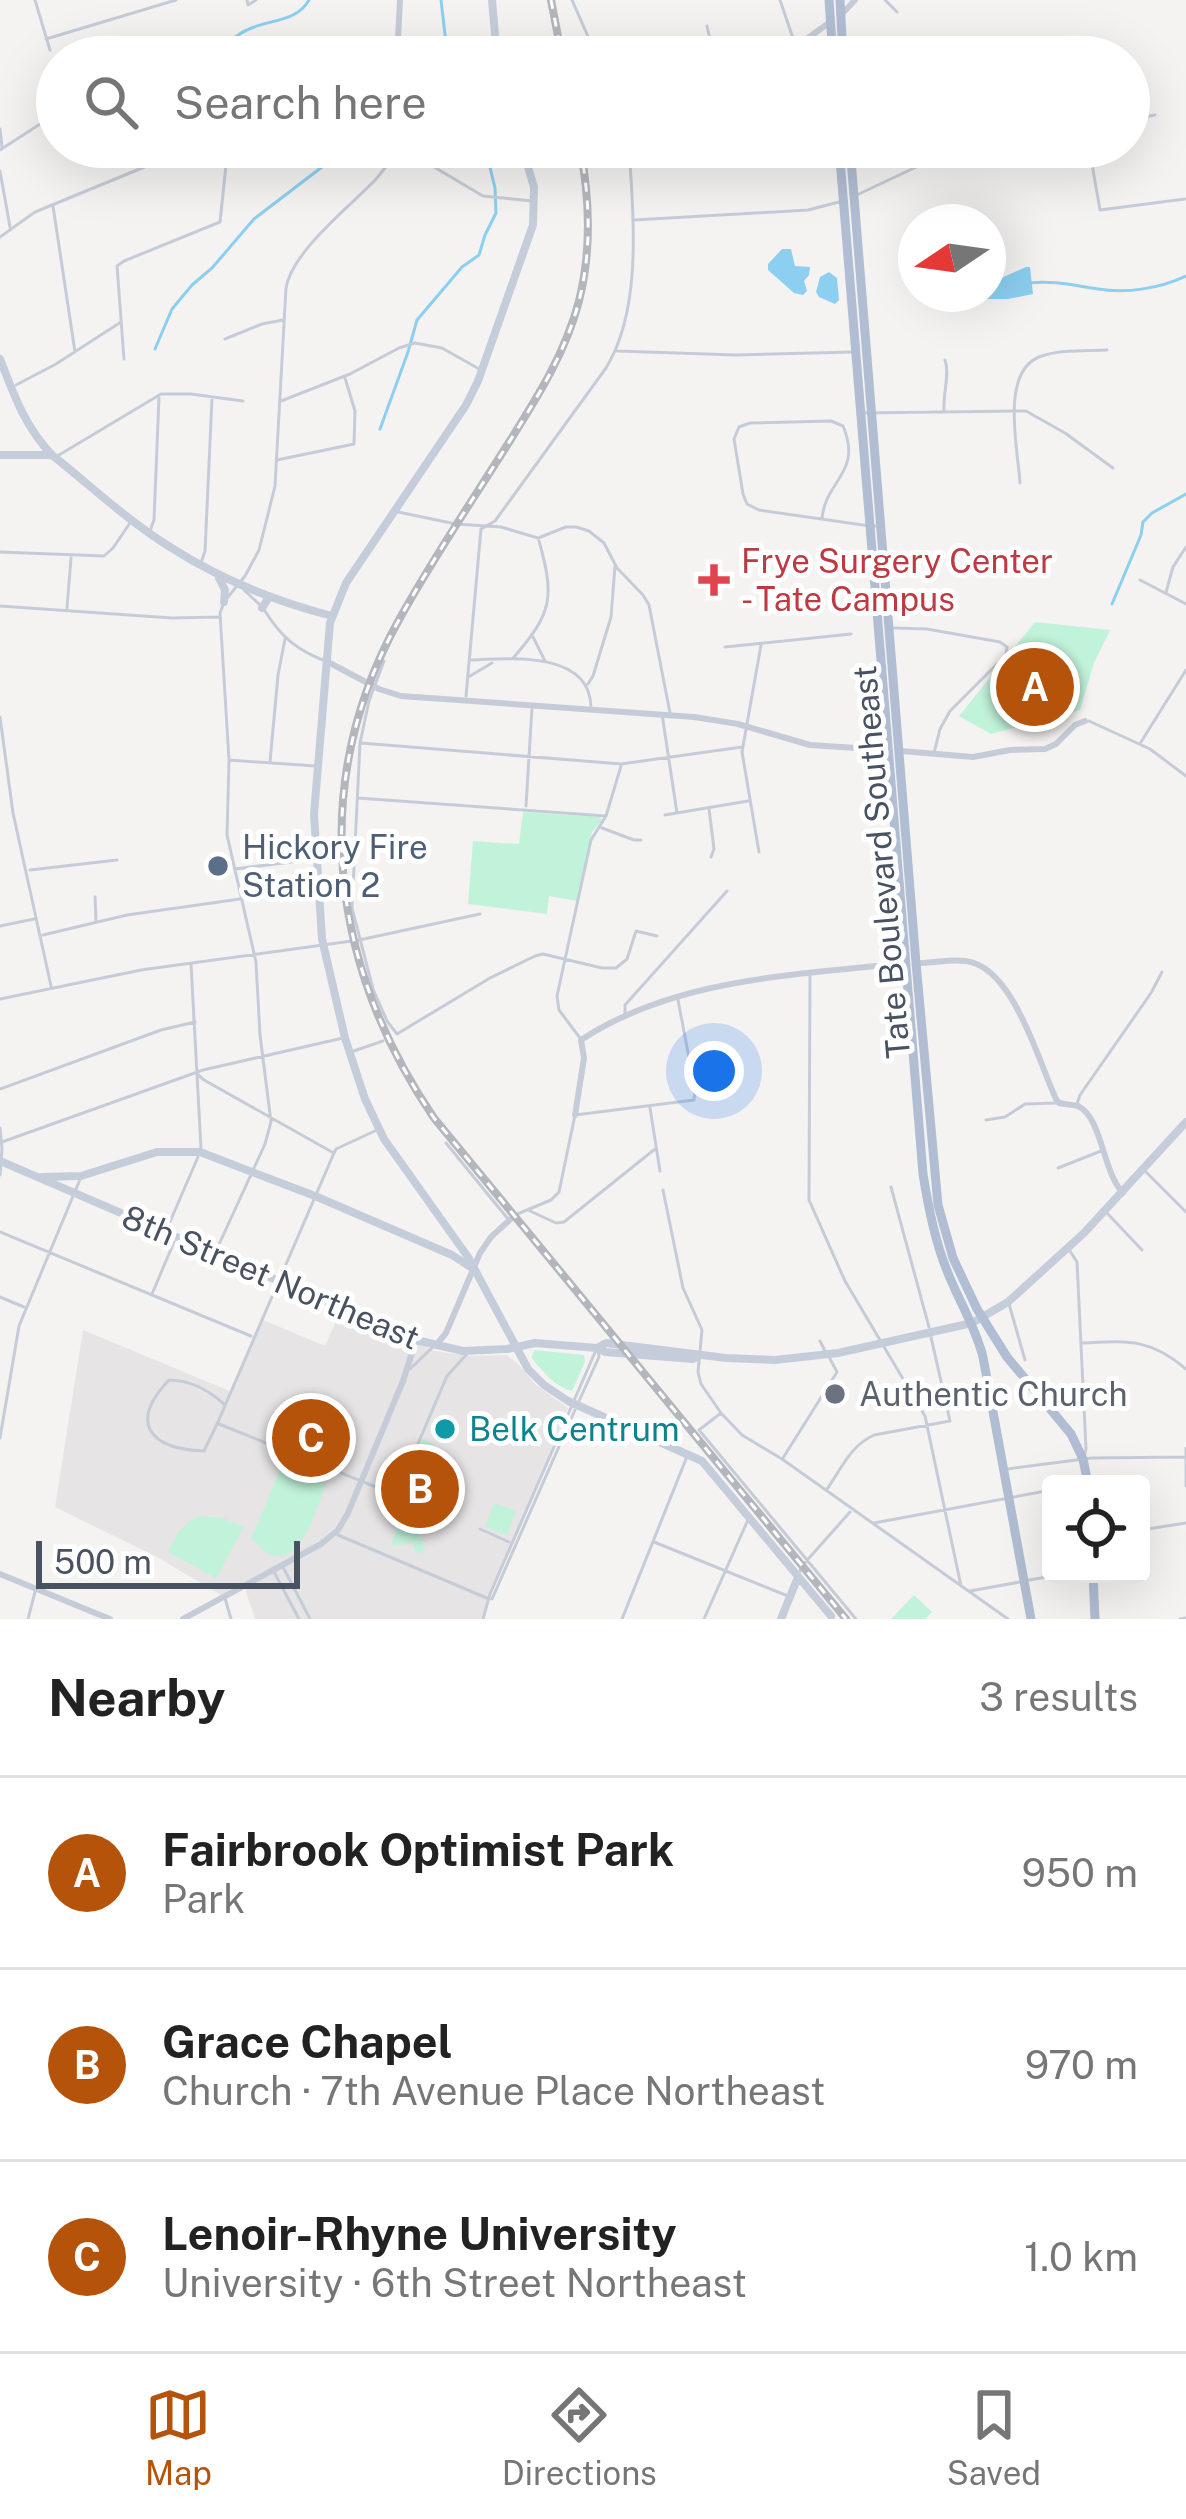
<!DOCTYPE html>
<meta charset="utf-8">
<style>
:root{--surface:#fff;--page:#f2f2f2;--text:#222;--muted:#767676;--line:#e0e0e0;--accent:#b45309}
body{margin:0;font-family:"Public Sans",sans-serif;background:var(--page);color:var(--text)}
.controls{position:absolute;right:36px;bottom:36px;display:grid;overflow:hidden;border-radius:12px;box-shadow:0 12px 48px #0002}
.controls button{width:108px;height:108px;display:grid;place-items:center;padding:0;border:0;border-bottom:3px solid var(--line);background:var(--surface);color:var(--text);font:60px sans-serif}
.compass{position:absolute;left:898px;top:204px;width:108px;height:108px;border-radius:50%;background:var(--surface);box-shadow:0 12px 48px #0002;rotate:257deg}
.scale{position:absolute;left:36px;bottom:30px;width:264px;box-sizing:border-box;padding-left:12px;border:6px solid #495261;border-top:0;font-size:33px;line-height:42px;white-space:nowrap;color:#495261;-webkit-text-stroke:9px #fff;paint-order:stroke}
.you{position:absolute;left:714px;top:1071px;width:42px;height:42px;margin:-30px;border:9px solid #fff;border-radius:50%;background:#1a73e8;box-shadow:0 0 0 18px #1a73e833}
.badge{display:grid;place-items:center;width:78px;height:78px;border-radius:50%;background:var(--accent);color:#fff;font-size:39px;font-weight:700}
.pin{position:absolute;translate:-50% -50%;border:6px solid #fff;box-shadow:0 3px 12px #0006}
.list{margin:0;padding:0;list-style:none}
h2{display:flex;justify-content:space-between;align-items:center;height:156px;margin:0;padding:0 48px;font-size:51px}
h2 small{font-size:39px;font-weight:400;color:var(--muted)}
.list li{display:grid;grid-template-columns:78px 1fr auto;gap:36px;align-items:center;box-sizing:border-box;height:192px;padding:0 48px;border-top:3px solid var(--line)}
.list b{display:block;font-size:45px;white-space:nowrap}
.list p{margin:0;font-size:39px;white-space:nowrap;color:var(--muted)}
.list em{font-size:39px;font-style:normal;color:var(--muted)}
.icon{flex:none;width:66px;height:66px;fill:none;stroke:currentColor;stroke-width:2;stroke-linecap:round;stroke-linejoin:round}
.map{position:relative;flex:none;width:1186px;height:1619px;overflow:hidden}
.search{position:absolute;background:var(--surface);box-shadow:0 12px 48px #0002;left:36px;right:36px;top:36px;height:132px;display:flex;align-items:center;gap:30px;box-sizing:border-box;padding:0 42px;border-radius:66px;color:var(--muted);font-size:45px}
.sheet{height:732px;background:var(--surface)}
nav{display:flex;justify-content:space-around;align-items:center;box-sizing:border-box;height:168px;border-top:3px solid var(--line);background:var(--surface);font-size:33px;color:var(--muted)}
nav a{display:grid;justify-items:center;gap:6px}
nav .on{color:var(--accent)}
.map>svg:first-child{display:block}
</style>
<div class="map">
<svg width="1186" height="1619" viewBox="0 0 1186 1619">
<rect width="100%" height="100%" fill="#f5f3f2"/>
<!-- education -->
<path fill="#e6e4e4" d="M341,1310l94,41 34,5 38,-1 12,10 17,20 32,23 -87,211h-226l-12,-36 -22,12 -64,-38 -102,-50 28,-177 149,62 31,-72 62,26z"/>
<!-- green -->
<path fill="#c1f2da" d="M1035,622l75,8 -16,33 -14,47 -89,24 -32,-18z
M523,812l77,5 2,3 -10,12 -15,69 -28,-5 -2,18 -79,-10 5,-63 46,3z
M535,1350l49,5 1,7 -13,29c-18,-5 -30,-20 -41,-34z
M286,1408l30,12 -12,30c-20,-7 -25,-22 -18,-42z
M423,1439l13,7 -5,17 17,5 -15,33 -3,-1 -5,11 -6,-1 5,14 -6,13 9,4 -5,1 3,8 -5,3 -6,-1v-9l-23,3 11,-33 14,-4 -15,-8 5,-8 -2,-9z
M282,1466l26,3 12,13 6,2c-9,21 -22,76 -50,72 -10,-1 -18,-12 -25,-17z
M494,1503l22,8 -9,24 -22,-8z
M200,1516l23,2 21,9 -28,51 -48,-26c9,-18 13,-28 32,-36z
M914,1595l18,17 -7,7h-34z"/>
<!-- water -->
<path fill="#8ccff1" d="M782,249h9l4,17 15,1 -1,8 -5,6 3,10 -4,4 -9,-2 -26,-23v-6z
M1026,267h4l3,27 -25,5h-53l8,-5h25v-10z
M829,272l8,6 2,22 -4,4 -16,-7 -3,-5 4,-15z"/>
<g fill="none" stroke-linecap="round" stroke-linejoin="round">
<!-- stream -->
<path stroke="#8ccff1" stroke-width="3" d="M441,0l5,43 -1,14
M197,57l9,-8h17c7,-8 14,-15 24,-19 21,-11 49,-7 62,-30
M1030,283c23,-3 46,3 68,6 29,5 62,-1 88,-13
M155,349l17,-40 20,-24 20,-17 42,-49 68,-52 12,-12
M380,429l28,-77 9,-32 45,-53 17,-12 6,-20 11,-22 -1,-25 -10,-41
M1112,604l29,-69 2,-13 9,-9 34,-19"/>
<!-- minor -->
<path stroke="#c6ccd7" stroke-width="3" d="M35,0l15,50
M247,0l1,5 8,-5
M572,0l25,57
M780,0l16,47
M885,0l12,12
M707,26l7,31
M46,39l130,-39
M752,41l4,16
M1129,89l12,28
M1129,120l26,-5
M0,129l2,18
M1089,147l11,63 85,-11
M0,150l57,-37
M0,171l10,56
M859,194l74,-35 62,-12
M53,206l22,146
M634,220l174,-10 31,-8
M0,237l35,-25 124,-51 25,-6 207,-2 38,11 54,32 49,5
M225,339l37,-15 21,-4
M617,351l119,4 118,-3
M124,359l-7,-93 7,-5 96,-39 7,-66
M16,385l40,-21 65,-42
M281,401l69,-27 49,-26 16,-5 27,5 39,22
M944,410c-1,-17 6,-36 1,-50
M863,413l163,-2 39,22 48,35
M59,455l102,-61h30l52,7
M277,460l77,-16 1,-33 -10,-33
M1020,483c-2,-34 -20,-110 19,-126 20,-8 47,-6 68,-7
M398,512l58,12 45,3 37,11 28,-11h10l13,4 15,12 13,25 26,27 6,10 21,108
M822,519c3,-39 41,-46 21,-93l-12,-5 -81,2 -11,4 -5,12 9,55 4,10 12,6 111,16h10
M150,531l4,-11 5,-123
M0,552l104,4 9,-8 19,-28
M201,563l4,-12 7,-152
M1140,580l46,24
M244,590l15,14
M1166,592l7,-25 13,-20
M228,597l17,-21 14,-26 16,-64 11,-198c6,-37 65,-82 91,-110l11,-14 3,-9
M0,606l172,12 47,-1
M67,608l4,-50
M265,611c16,26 32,39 60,50
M894,628l33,1 73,13 7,5 -1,8 -56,56 -10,18 -6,24
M533,637l12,24
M725,647l126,-13
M514,657c38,-44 41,-59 25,-116
M472,660c39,-2 119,-9 119,48
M384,661l-15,40 -9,42 -8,165 21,81 14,32 10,13 93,-56 45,-22 8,-2 59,14h14l11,-9 9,-28 21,5
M470,676l22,-13
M588,684l5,-8 18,-59 4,-51
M466,696l15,-167 14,-8 111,-153c37,-60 27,-153 23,-221
M662,714l15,99
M0,717l13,96 38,173
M1089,721l61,28 36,27
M1141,742l45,-72
M361,743l260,21 121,-17
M229,760l86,6
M270,762l8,-87 7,-36
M358,798l248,18
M526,806l6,-98
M709,809l5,40 -3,8
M665,815l83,-14
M602,828l32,12h7
M759,852l-17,-100 19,-107
M235,869l80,-10
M30,870l87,-10
M95,897l1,24
M0,926l34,-7
M43,935l84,-20 113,-16
M191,964l10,184
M810,975l-1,225 36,81 80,135 36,170
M0,999l141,-29 218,-30 121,-26
M625,1013v-8l102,-114
M580,1038l-21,-28 -2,-14 34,-156 15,-24 15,-50
M351,1052l32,-11
M196,1073l8,7 128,72
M0,1089l161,-59 34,-8
M1077,1104l3,-9 71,-102 11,-21
M650,1108l10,63
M986,1120l19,-3 20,-13 32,-1
M0,1128l2,21 -2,26
M2,1142l201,-72 140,-32
M446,1143l62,76
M1058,1168l43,-17
M1145,1171l41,41
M891,1187l38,140
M663,1190l20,98 19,42 -4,42 3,12 20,29 21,22 40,24 226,160
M530,1211l26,12 8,-1 91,-73
M1106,1212l36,38
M515,1215l36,-15 8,-8 16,-77 119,-15 1,-11 -17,-89
M166,1231l32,-74
M0,1232l251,104
M1068,1248l9,14 9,187 -2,8
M216,1251l49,-107 6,-22 -11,-87 -4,-73 -29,-127 2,-75 -9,-147 3,-8
M152,1294l22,-52
M0,1297l24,10
M1009,1304l16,56
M820,1341l5,10
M1082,1343c45,-2 68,-5 104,26
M410,1369l23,-22
M1085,1390l37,8
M579,1401l20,-44 -1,-7
M224,1404c-16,-14 -33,-24 -55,-24 -41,43 -19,69 35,71l14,-29 116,-269 2,-4 41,-19
M1082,1408l-6,-1 -2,-4 9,-12
M721,1413l-22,17 157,189
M219,1424l177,71 51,-119 20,-22
M0,1438l19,-112 62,-149
M1186,1448v38
M783,1458l54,-86 -7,-13
M1007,1469l85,-11 94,-1
M827,1489c15,-21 23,-43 47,-54l76,-14 -19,-84
M874,1523l177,-33
M480,1529l29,13
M1141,1530l45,-7
M338,1535l151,64
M654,1542l134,54
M283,1567l27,52
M274,1572l25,47
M799,1573l3,-7 48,-54
M1029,1580l36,-6
M970,1591l50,-9
M225,1598l6,21
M492,1599l83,-189
M28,1619l7,-27
M483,1619l7,-25 106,-244
M622,1619l64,-160
M704,1619l43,-97
M1180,1619l6,-1"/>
<!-- tertiary -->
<path stroke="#c6ccd7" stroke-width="6" d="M841,15l14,-15
M397,57l3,-57
M782,57l48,-35
M391,153v-6
M328,662l51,27 22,7 293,21 44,7 72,21 78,5
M901,751l72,6 37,-7 35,-1 11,-5 19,-19 10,-4
M918,963c15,0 32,-4 47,-2 48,4 74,102 91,138l3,4c4,1 16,2 19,3 24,11 25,67 45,87
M575,1115l9,-57 -3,-18c94,-62 215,-65 324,-77
M437,1344l9,-11 34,-80 11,-16 23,-21
M0,1574l110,45
M183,1619l138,-75 17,-14 10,-17 55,-132 13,-41"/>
<!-- secondary -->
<path stroke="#c5cddb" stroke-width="8" d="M492,0l5,57
M522,147l12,40 -1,38 -55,156 -12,24 -120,178 -16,40 -16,191 8,125 23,99 20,61 19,40 84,118 60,112 16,16 24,16 134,60 129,155
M0,359c14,36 25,68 52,96 39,31 76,66 118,92 50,32 104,54 162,69
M0,455h51
M219,578l6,12 -1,12
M262,608l7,-11
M0,1161l416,179 47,11 44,-2 28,-6 62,5 9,-5 120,15 49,2 63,-7 134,-30 36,-21 76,-69 102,-111
M42,1177l39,-1 76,-24h43l115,44 137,59 20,13
M597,1348l8,4 88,7 6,-3
M781,1619l17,-42"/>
<!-- primary -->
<path stroke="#b1bdd2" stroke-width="9" d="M829,0l4,57
M840,0l3,57
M839,147l84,1027c5,32 11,64 23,94 11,30 29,57 37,89l48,262
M850,147l66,816 22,242 15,53 24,51 30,48 64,77 12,25 5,25
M1093,1574l2,45"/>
<!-- rail casing -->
<g stroke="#b4b6bd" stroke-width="8">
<path id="rail" d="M551,0l11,57
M580,147c10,52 12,102 -1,154 -14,54 -44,100 -73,146 -36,57 -74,113 -106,171 -93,166 -70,347 34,500l412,501"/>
</g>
<!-- rail -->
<use href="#rail" stroke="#fff" stroke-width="3" stroke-dasharray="9" stroke-linecap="butt"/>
</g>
<!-- markers -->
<path fill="#e0444e" stroke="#fff" stroke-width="4.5" d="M708 562h12v12h12v12h-12v12h-12v-12h-12v-12h12z"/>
<circle fill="#5c6f8a" stroke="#fff" stroke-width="4.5" cx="218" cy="866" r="12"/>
<circle fill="#6b7280" stroke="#fff" stroke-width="4.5" cx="835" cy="1394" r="12"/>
<circle fill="#0f9aa8" stroke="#fff" stroke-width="4.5" cx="445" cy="1429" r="12"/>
<g text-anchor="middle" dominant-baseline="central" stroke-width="10" stroke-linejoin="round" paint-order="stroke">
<!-- health labels -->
<g font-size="33" fill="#be3a42" stroke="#fff" text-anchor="start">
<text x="741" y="561">Frye Surgery Center<tspan x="741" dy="38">- Tate Campus</tspan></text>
</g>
<!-- service labels -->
<g font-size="33" fill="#4e5e75" stroke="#fff" text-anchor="start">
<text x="242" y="847">Hickory Fire<tspan x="242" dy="38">Station 2</tspan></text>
</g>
<!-- street labels -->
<g font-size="33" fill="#495261" stroke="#fff">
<text transform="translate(881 862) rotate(-95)">Tate Boulevard Southeast</text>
<text transform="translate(271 1277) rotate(23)">8th Street Northeast</text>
</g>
<!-- worship labels -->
<g font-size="33" fill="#5b616d" stroke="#fff" text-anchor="start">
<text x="859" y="1394">Authentic Church</text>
</g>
<!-- culture labels -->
<g font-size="33" fill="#0d838f" stroke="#fff" text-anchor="start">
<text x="469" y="1429">Belk Centrum</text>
</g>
</g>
</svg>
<div class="controls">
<button><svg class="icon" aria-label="locate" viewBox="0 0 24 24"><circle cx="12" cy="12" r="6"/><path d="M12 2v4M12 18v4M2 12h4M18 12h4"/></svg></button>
</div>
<svg class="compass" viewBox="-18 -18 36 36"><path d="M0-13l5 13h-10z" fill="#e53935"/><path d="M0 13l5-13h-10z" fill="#767676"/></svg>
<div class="scale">500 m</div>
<div class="you"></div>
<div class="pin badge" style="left:1035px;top:687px">A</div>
<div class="pin badge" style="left:420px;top:1489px">B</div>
<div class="pin badge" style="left:311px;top:1438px">C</div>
<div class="search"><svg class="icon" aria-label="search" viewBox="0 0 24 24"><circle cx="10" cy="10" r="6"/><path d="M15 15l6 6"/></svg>Search here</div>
</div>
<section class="sheet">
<h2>Nearby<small>3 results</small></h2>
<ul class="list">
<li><span class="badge">A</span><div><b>Fairbrook Optimist Park</b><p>Park</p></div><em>950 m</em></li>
<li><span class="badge">B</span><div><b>Grace Chapel</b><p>Church · 7th Avenue Place Northeast</p></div><em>970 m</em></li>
<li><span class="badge">C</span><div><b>Lenoir-Rhyne University</b><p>University · 6th Street Northeast</p></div><em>1.0 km</em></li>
</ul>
</section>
<nav>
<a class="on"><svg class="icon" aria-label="map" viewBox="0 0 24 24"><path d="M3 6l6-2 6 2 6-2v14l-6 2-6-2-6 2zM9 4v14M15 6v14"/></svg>Map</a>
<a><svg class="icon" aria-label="directions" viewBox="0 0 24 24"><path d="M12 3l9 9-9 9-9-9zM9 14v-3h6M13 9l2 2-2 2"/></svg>Directions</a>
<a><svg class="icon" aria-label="saved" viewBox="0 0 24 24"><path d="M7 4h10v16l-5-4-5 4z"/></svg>Saved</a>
</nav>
